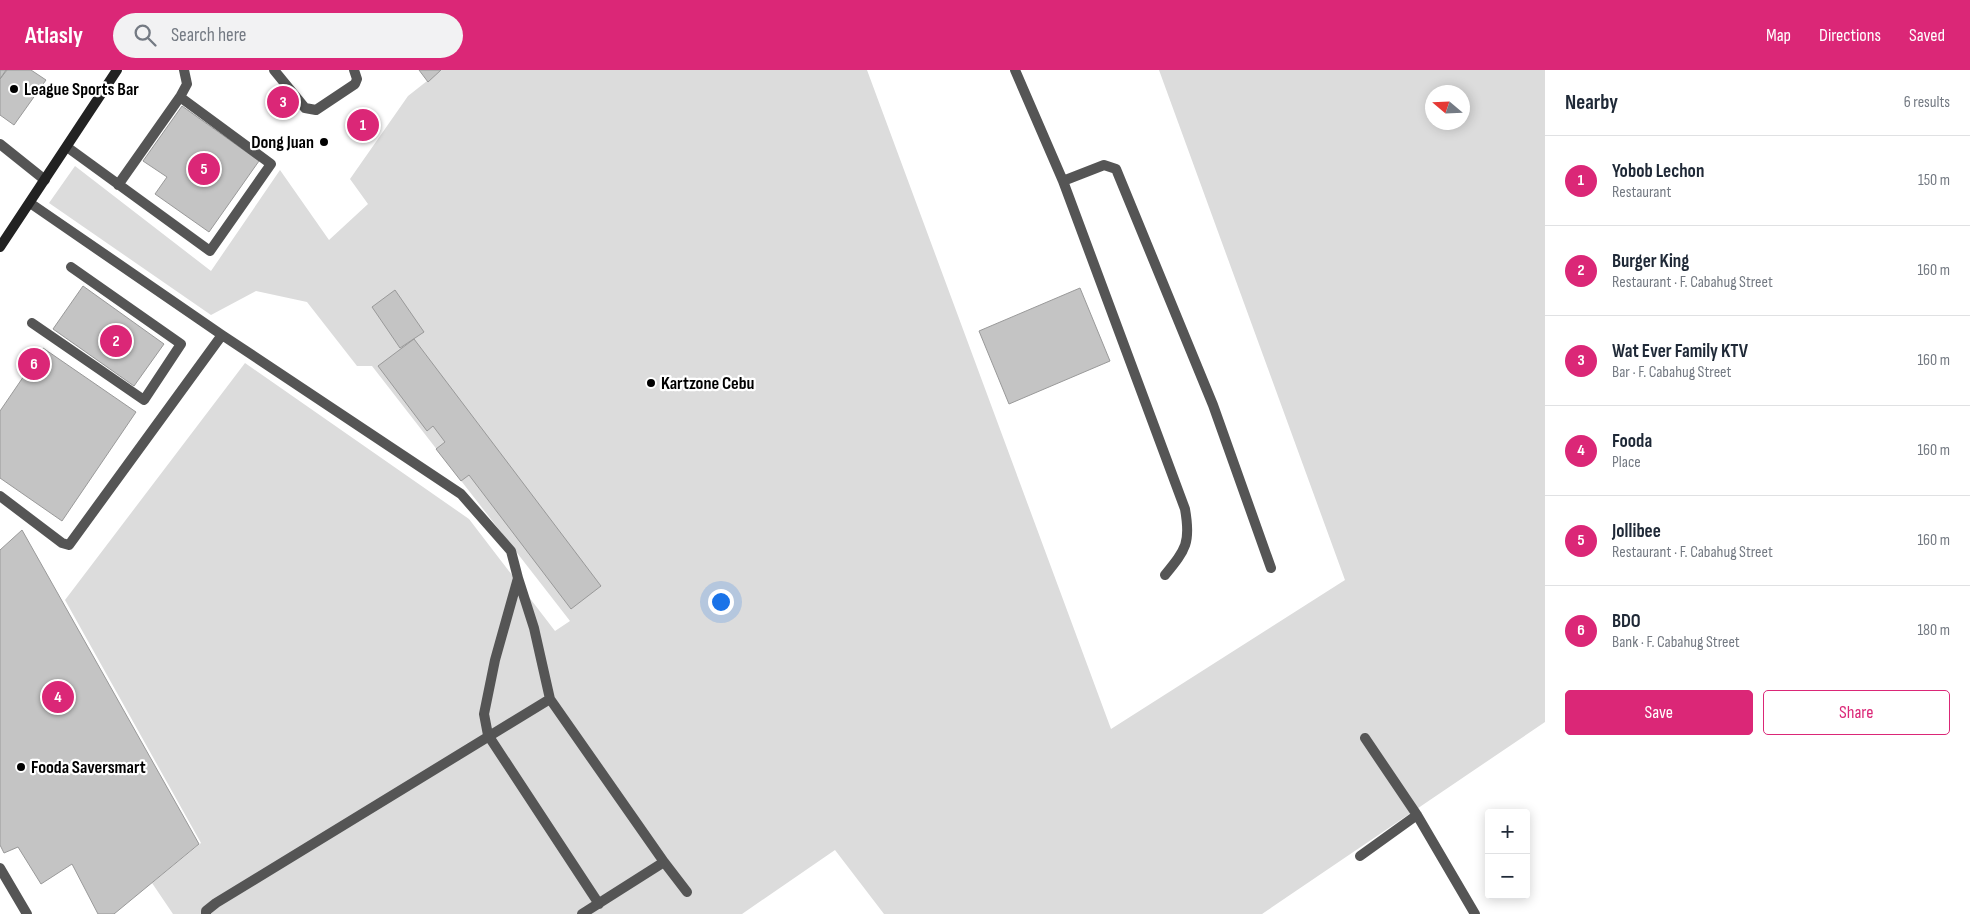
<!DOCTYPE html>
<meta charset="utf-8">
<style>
:root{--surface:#fff;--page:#f2f2f3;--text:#1f2937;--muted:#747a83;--line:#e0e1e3;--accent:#db2777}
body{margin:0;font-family:"Sofia Sans Condensed",sans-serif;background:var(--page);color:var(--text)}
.controls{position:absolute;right:15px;bottom:15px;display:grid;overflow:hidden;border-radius:5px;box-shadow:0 2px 12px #0003}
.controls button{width:45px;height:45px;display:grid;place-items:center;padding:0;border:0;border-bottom:1px solid var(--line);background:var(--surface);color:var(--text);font:25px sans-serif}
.compass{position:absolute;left:1425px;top:15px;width:45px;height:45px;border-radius:50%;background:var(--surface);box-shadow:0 2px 12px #0003;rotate:289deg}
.you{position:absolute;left:720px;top:531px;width:18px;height:18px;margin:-12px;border:4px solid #fff;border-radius:50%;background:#1a73e8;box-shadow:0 0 0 8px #1a73e833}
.badge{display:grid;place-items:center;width:32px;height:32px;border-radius:50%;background:var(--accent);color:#fff;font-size:16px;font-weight:700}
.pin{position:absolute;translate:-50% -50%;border:2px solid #fff;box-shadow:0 1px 5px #0006}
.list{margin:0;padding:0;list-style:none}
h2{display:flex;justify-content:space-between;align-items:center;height:65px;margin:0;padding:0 20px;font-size:21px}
h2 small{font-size:16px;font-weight:400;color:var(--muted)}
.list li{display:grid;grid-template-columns:32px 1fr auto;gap:15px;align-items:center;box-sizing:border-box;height:90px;padding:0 20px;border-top:1px solid var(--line)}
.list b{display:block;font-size:19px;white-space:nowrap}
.list p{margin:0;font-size:16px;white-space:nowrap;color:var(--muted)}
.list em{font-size:16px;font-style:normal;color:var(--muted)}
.actions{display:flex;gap:10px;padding:15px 20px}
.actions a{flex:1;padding:11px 0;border:1px solid var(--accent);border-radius:5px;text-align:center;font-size:18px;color:var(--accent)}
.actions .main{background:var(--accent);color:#fff}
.icon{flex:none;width:28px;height:28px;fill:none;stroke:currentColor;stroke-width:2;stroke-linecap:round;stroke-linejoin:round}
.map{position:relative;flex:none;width:1545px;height:844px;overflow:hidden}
header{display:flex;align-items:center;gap:30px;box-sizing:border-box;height:70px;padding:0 25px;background:var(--accent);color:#fff}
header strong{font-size:24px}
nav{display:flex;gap:28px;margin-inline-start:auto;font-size:18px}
.search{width:350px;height:45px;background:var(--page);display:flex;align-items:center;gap:12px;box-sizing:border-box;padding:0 18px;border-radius:28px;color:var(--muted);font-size:19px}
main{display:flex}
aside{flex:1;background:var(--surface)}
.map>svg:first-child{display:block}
</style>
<header>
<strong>Atlasly</strong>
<div class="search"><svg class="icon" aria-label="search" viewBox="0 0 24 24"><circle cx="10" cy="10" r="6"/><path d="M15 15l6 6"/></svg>Search here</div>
<nav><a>Map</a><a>Directions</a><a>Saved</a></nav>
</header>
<main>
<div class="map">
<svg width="1545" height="844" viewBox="0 0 1545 844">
<rect width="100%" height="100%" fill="#fff"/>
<!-- green -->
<path fill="#dcdcdc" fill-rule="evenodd" d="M441,0h426l244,659 234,-149 -186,-510h386v652l-283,192h-378l-49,-64 -93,64h-569l-21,-31 49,-40 -136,-243 180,-237 224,156 86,112 15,-10 -198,-255h-15l-50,-64 -51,-11 -45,24 -162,-112 26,-37 136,105 69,-101 49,70 39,-36 -18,-25 58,-83zM1432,22h30v30h-30z"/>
<!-- building -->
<path fill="#c4c4c4" stroke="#999" d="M0,0h6l-6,9z
M7,0h24l15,10 -32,45 -14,-10v-36z
M419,0h22l-13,12z
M182,36l77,55 -50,71 -54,-38 12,-17 -24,-16z
M83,216l81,58 -30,42 -81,-57z
M1080,218l30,73 -101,43 -30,-73z
M395,220l29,42 -24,16 -28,-41z
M414,269l187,247 -30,23 -102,-134 -8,6 -25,-32 9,-7 -12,-16 -6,5 -49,-65z
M43,278l93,64 -74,109 -62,-43v-67z
M22,460l177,314 -85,70h-16l-26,-50 -31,20 -23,-37 -14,6 -4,-8v-295z"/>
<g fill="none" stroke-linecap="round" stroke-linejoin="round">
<!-- service -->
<path stroke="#555" stroke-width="10" d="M274,0l31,38 11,2 39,-26 2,-5 -3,-9
M0,74l45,36
M67,77l143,104 61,-87 -91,-67 7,-13 -3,-14
M118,115l62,-88
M30,133l192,132 239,159 50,57 7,27 -23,82 -11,54 4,21 111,169
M32,253l112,77 37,-56 -110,-77
M0,426l62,47 7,2 153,-210
M550,629l114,163 -82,52
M1365,668l52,77 58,99
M1360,786l57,-41
M664,792l23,30
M0,798l27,46
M206,844v-3l10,-8 334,-204 -16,-71 -16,-50"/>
<!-- minor -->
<path stroke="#555" stroke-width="10" d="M1015,0l48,111 122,328c6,34 1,40 -20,66
M1063,111l41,-16 12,4 97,236 58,163"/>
<!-- secondary -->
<path stroke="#222" stroke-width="10" d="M0,177l117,-177"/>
</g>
<!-- markers -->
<g fill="#000" stroke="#fff" stroke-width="2">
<circle cx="14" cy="19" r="5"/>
<circle cx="324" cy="72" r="5"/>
<circle cx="651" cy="313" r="5"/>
<circle cx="21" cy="697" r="5"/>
</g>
<g text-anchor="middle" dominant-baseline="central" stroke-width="4.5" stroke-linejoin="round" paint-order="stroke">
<!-- poi labels -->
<g font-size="18" font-weight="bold" fill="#000" stroke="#fff" text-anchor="start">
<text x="24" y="19">League Sports Bar</text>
<text x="314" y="72" text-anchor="end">Dong Juan</text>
<text x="661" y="313">Kartzone Cebu</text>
<text x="31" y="697">Fooda Saversmart</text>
</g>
</g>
</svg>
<div class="controls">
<button>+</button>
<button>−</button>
</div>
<svg class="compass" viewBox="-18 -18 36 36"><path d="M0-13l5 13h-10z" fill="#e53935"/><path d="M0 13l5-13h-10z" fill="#747a83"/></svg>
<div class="you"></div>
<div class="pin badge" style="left:363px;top:55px">1</div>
<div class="pin badge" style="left:116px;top:271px">2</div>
<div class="pin badge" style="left:283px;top:32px">3</div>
<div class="pin badge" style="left:58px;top:627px">4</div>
<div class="pin badge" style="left:204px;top:99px">5</div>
<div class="pin badge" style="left:34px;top:294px">6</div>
</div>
<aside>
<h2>Nearby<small>6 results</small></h2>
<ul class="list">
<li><span class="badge">1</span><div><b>Yobob Lechon</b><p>Restaurant</p></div><em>150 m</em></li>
<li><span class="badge">2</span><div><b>Burger King</b><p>Restaurant · F. Cabahug Street</p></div><em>160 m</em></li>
<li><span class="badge">3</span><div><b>Wat Ever Family KTV</b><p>Bar · F. Cabahug Street</p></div><em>160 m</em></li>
<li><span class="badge">4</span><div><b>Fooda</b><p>Place</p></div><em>160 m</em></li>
<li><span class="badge">5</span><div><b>Jollibee</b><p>Restaurant · F. Cabahug Street</p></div><em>160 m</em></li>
<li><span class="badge">6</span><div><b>BDO</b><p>Bank · F. Cabahug Street</p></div><em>180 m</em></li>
</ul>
<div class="actions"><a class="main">Save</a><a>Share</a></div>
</aside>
</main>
